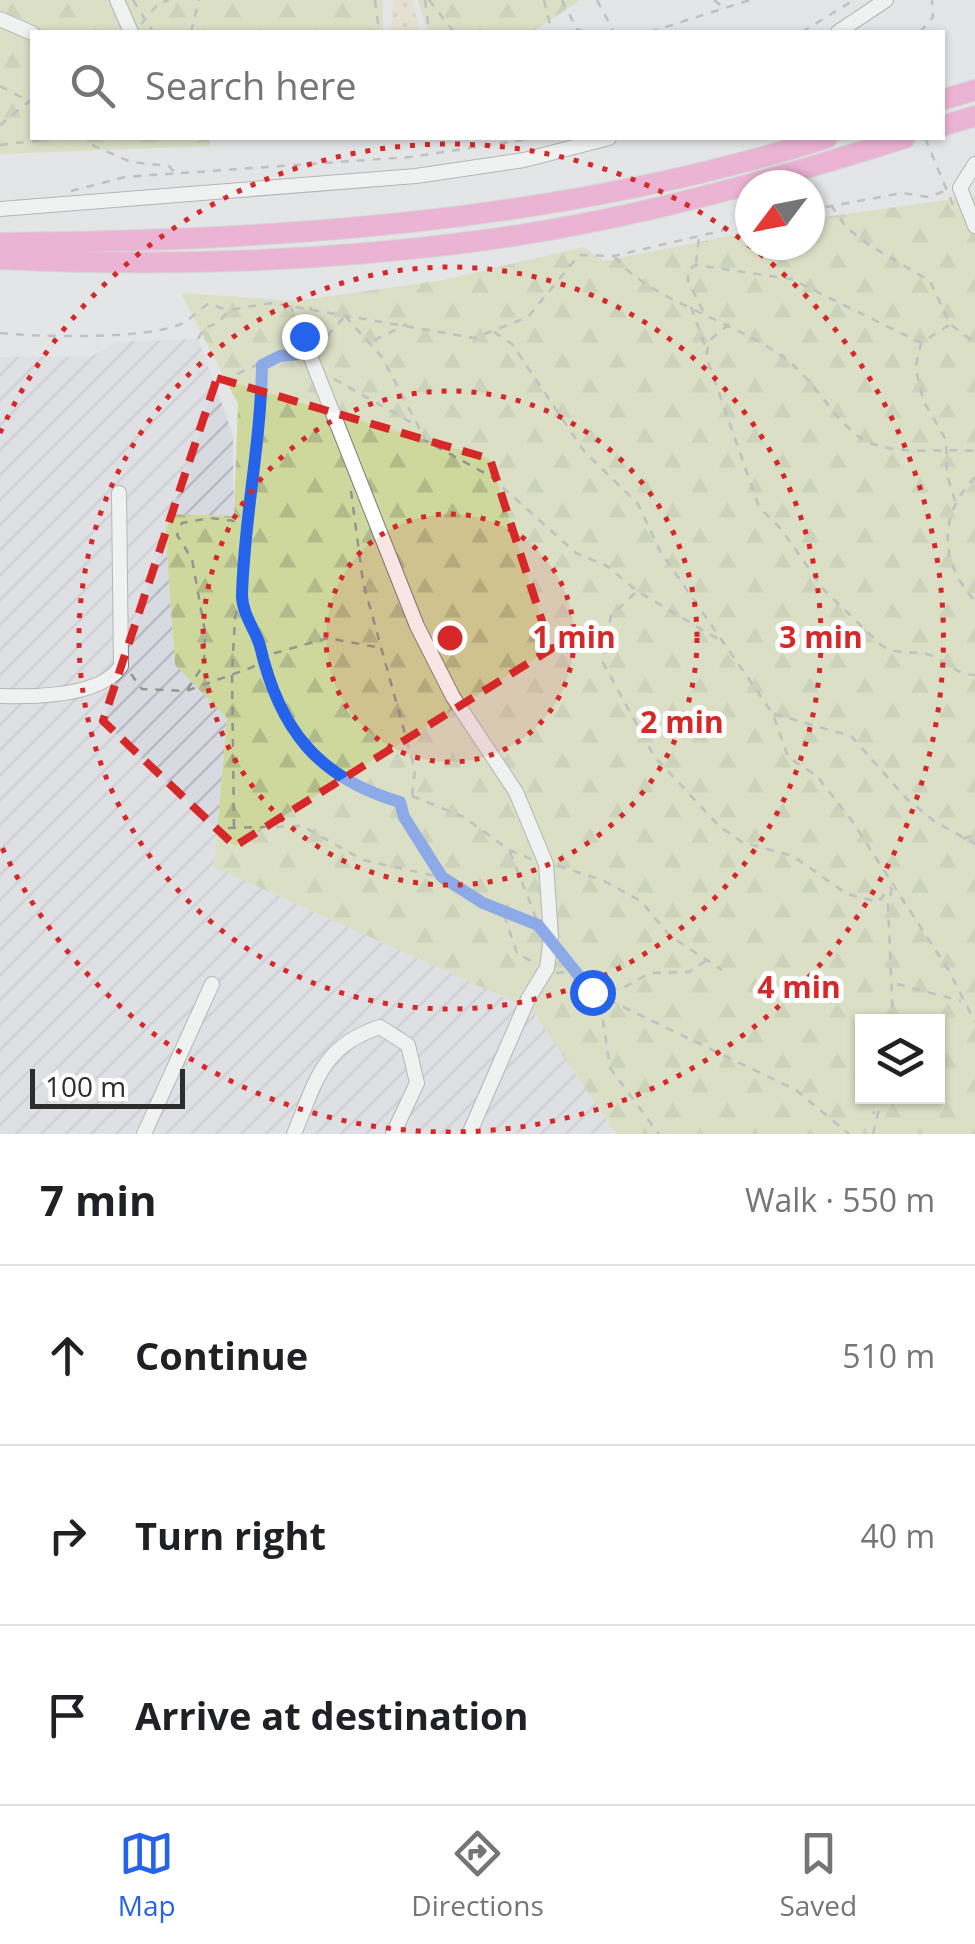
<!DOCTYPE html>
<meta charset="utf-8">
<style>
:root{--surface:#fff;--page:#f6f6f6;--text:#202124;--muted:#757577;--line:#e0e0e0;--accent:#2563eb}
body{margin:0;font-family:"Open Sans",sans-serif;background:var(--page);color:var(--text)}
.controls{position:absolute;right:30px;bottom:30px;display:grid;overflow:hidden;border-radius:0px;box-shadow:0 2px 8px #0004}
.controls button{width:90px;height:90px;display:grid;place-items:center;padding:0;border:0;border-bottom:2px solid var(--line);background:var(--surface);color:var(--text);font:50px sans-serif}
.compass{position:absolute;left:735px;top:170px;width:90px;height:90px;border-radius:50%;background:var(--surface);box-shadow:0 2px 8px #0004;rotate:238deg}
.scale{position:absolute;left:30px;bottom:25px;width:155px;box-sizing:border-box;padding-left:10px;border:5px solid #2d2d2d;border-top:0;font-size:28px;line-height:35px;white-space:nowrap;color:#2d2d2d;-webkit-text-stroke:8px #fff;paint-order:stroke}
.stop{position:absolute;width:30px;height:30px;margin:-22px;border:8px solid #2563eb;border-radius:50%;background:#fff}
.stop.end{background:#2563eb;border-color:#fff;box-shadow:0 2px 10px #0008}
.list{margin:0;padding:0;list-style:none}
h2{display:flex;justify-content:space-between;align-items:center;height:130px;margin:0;padding:0 40px;font-size:42px}
h2 small{font-size:32px;font-weight:400;color:var(--muted)}
.list li{display:grid;grid-template-columns:65px 1fr auto;gap:30px;align-items:center;box-sizing:border-box;height:180px;padding:0 40px;border-top:2px solid var(--line)}
.list b{display:block;font-size:38px;white-space:nowrap}
.list em{font-size:32px;font-style:normal;color:var(--muted)}
.icon{flex:none;width:55px;height:55px;fill:none;stroke:currentColor;stroke-width:2;stroke-linecap:round;stroke-linejoin:round}
.map{position:relative;flex:none;width:975px;height:1134px;overflow:hidden}
.search{position:absolute;background:var(--surface);box-shadow:0 2px 8px #0004;left:30px;right:30px;top:30px;height:110px;display:flex;align-items:center;gap:25px;box-sizing:border-box;padding:0 35px;border-radius:0px;color:var(--muted);font-size:38px}
.sheet{height:670px;background:var(--surface)}
nav{display:flex;justify-content:space-around;align-items:center;box-sizing:border-box;height:140px;border-top:2px solid var(--line);background:var(--surface);font-size:28px;color:var(--muted)}
nav a{display:grid;justify-items:center;gap:5px}
nav .on{color:var(--accent)}
.map>svg:first-child{display:block}
</style>
<div class="map">
<svg width="975" height="1134" viewBox="0 0 975 1134">
<defs>
<pattern id="industrial-furrows" width="10" height="10" patternUnits="userSpaceOnUse" patternTransform="scale(2.5)"><rect width="10" height="10" fill="#d8dae2"/><path d="M-1 1l2-2M0 10L10 0M9 11l2-2" fill="none" stroke="#babbc2"/></pattern>
<pattern id="forest-firs" width="22" height="20" patternUnits="userSpaceOnUse" patternTransform="scale(2.5)"><rect width="22" height="20" fill="#ced89d"/><path d="M5 1l3.5 6h-7zM16 11l3.5 6h-7z" fill="#b1ba88"/></pattern>
<pattern id="sand-dots" width="8" height="8" patternUnits="userSpaceOnUse" patternTransform="scale(2.5)"><rect width="8" height="8" fill="#e5dbb6"/><path d="M2 2h.1M6 6h.1" fill="none" stroke="#c5bc9d" stroke-width="1.8" stroke-linecap="round"/></pattern>
</defs>
<rect width="100%" height="100%" fill="#e4e5e6"/>
<!-- industrial -->
<path fill="url(#industrial-furrows)" d="M198,339l35,96 1,82 -70,-2 11,149 52,54 -13,149 318,143 65,92 17,32h-614v-777l93,-1 23,-14z"/>
<!-- forest -->
<path fill="url(#forest-firs)" fill-rule="evenodd" d="M0,0h383v32h-351v106h178v8l-210,8z
M418,0h162l-47,32h-105z
M975,196v938h-359l-84,-124 -318,-143 13,-149 -52,-53 -11,-151 70,2 4,-112 -57,-111 115,8 148,-21 139,-33 21,14 146,-29v13h60v-26zM862,1022h76v74h-76z"/>
<!-- sand -->
<path fill="url(#sand-dots)" d="M393,0h20l6,32h-28z"/>
<g fill="none" stroke-linecap="round" stroke-linejoin="round">
<!-- minor casing -->
<g stroke="#7a7b7c" stroke-width="16">
<path id="minor" d="M117,0l14,32
M0,19l32,14
M838,32l48,-32
M975,164l-15,24 15,38
M0,209l416,-33 108,-16 85,-22
M309,353l108,273 36,71 63,95 30,72 5,72 -4,32 -19,31 -59,135
M0,696c33,1 101,1 121,-30l-2,-173
M144,1134l68,-150
M294,1134c22,-52 27,-88 86,-107l28,18 9,38 -24,51"/>
</g>
<!-- highway casing -->
<g stroke="#c0c0c0" stroke-width="22">
<path id="highway" d="M942,100l33,-10
M942,126l33,-10
M0,243c276,-2 562,-21 827,-105
M0,259c159,8 319,3 478,-18 145,-19 288,-59 427,-103"/>
</g>
<!-- path -->
<path stroke="#949495" stroke-width="2.5" stroke-dasharray="8 8" stroke-linecap="butt" d="M133,0l20,32
M375,0l4,32
M425,0l4,32
M429,0l25,32
M544,0l8,32
M562,0l15,29 8,3
M597,0l17,32
M714,0l10,8
M141,24l17,-20 11,-4
M191,32l8,-32
M650,32l100,-32
M802,32l52,-32
M920,32l13,-15 -1,-17
M0,86l32,17
M0,125l32,-26
M925,138l28,67
M0,145l59,-7
M92,145l39,17 38,4 5,6
M71,191l54,-14 285,-20 126,-19
M831,205l15,22 23,18 61,36 20,43 25,19
M810,210l92,-17 26,4 22,-8
M615,257c36,46 130,66 178,108 24,20 48,65 75,77 31,14 73,6 107,9
M696,263l3,-26
M290,305l13,29
M691,307l14,39
M703,311l-15,-30v-11l8,-5 95,14 130,64
M345,316l37,41 44,84 64,35 86,77 31,13 30,25 81,48
M729,324l-19,16 -4,16 53,151 22,22 43,61 57,55c16,11 32,5 49,10 16,6 26,20 45,20
M949,325l-28,18 -5,22 2,14 6,23 22,38 1,35 9,29
M494,332l18,12 72,107 54,53 22,47 113,163 15,43 29,19 35,45 97,150 26,51
M0,333c39,4 150,7 183,-10 9,-5 17,-14 25,-19l20,6
M198,339l6,-11 14,-5 11,-13 43,-7 202,35 54,-21 51,-62 35,1 136,-32
M374,340l33,-16
M305,342l6,-35
M317,348l27,-31
M334,379l80,45
M211,392c23,-19 55,-34 85,-37
M975,477c-38,39 -35,86 0,124
M351,491l12,91 52,188 -3,25
M635,593l-24,23 -9,45 52,95 65,70 23,16 51,14 54,38 31,8 13,-15
M241,598c5,16 13,29 18,44 6,17 6,36 13,53 23,55 73,91 128,107l12,-6 52,21 45,33 22,9
M131,674l11,15 44,2 67,-24 8,-10 67,-19 53,10
M187,690l17,-26 1,-32 -13,-73 -15,-24 5,-12 28,-5 34,4
M774,714l77,22 55,62 28,23 41,23
M400,803c4,19 14,26 23,41 36,61 56,52 113,80
M234,827l-2,-154 3,-55 11,-48 -3,-34 19,-171
M228,828l74,-2 61,34 77,17
M963,839l12,-5
M510,852l28,71
M558,866l44,14 39,21 29,35 52,34
M892,888l-4,17 5,117
M504,915l13,38 19,11
M563,951l29,41 11,28 7,48 49,66
M556,973l21,-2
M897,984l64,17
M593,992l30,-4 27,-15 39,-1 18,-12
M594,993l202,97 53,44
M855,1074l7,13
M869,1096l5,18
M873,1134l9,-38"/>
<!-- minor -->
<use href="#minor" stroke="#fff" stroke-width="14"/>
<!-- highway -->
<use href="#highway" stroke="#f778bf" stroke-width="20"/>
</g>
<g fill="none" stroke-linecap="round" stroke-linejoin="round">
<!-- route -->
<path stroke="#2563eb" stroke-width="12" d="M304,336l4,17 -28,3 -18,9c-1,78 -18,154 -20,230 0,19 13,34 18,51 19,82 57,132 140,156l4,15 38,60 41,26 55,22 54,67"/>
</g>
<!-- marked area -->
<path d="M0 0H975V1134H0ZM217,378l273,81 61,190 -316,197 -132,-125z" fill="#e4e5e6" fill-opacity=".55" fill-rule="evenodd"/>
<path fill="none" stroke="#d62828" stroke-width="8" stroke-dasharray="20 12" stroke-linejoin="round" d="M217,378l273,81 61,190 -316,197 -132,-125z"/>
<!-- distance rings -->
<circle cx="450" cy="638" r="124" fill="#d62828" fill-opacity=".12"/>
<g fill="none" stroke="#d62828" stroke-width="5" stroke-dasharray="5 10">
<circle cx="450" cy="638" r="124"/>
<circle cx="450" cy="638" r="247"/>
<circle cx="450" cy="638" r="371"/>
<path d="M0 433A494 494 0 1 1 0 843"/>
</g>
<circle cx="450" cy="638" r="15" fill="#d62828" stroke="#fff" stroke-width="5"/>
<g font-size="30" text-anchor="middle" font-weight="bold" fill="#d62828" stroke="#fff" stroke-width="10" stroke-linejoin="round" paint-order="stroke">
<text x="574" y="648">1 min</text>
<text x="821" y="648">3 min</text>
<text x="682" y="733">2 min</text>
<text x="799" y="998">4 min</text>
</g>
</svg>
<div class="controls">
<button><svg class="icon" aria-label="layers" viewBox="0 0 24 24"><path d="M12 4l9 5-9 5-9-5zM3 14l9 5 9-5"/></svg></button>
</div>
<svg class="compass" viewBox="-18 -18 36 36"><path d="M0-13l5 13h-10z" fill="#e53935"/><path d="M0 13l5-13h-10z" fill="#757577"/></svg>
<div class="scale">100 m</div>
<div class="stop" style="left:592px;top:992px"></div>
<div class="stop end" style="left:304px;top:336px"></div>
<div class="search"><svg class="icon" aria-label="search" viewBox="0 0 24 24"><circle cx="10" cy="10" r="6"/><path d="M15 15l6 6"/></svg>Search here</div>
</div>
<section class="sheet">
<h2>7 min<small>Walk · 550 m</small></h2>
<ul class="list">
<li><svg class="icon" aria-label="ahead" viewBox="0 0 24 24"><path d="M12 20V5M6 11l6-6 6 6"/></svg><div><b>Continue</b></div><em>510 m</em></li>
<li><svg class="icon" aria-label="right" viewBox="0 0 24 24"><path d="M7 20v-9h11M14 6l5 5-5 5"/></svg><div><b>Turn right</b></div><em>40 m</em></li>
<li><svg class="icon" aria-label="arrive" viewBox="0 0 24 24"><path d="M6 21V4h12l-3 4 3 4H6"/></svg><div><b>Arrive at destination</b></div></li>
</ul>
</section>
<nav>
<a class="on"><svg class="icon" aria-label="map" viewBox="0 0 24 24"><path d="M3 6l6-2 6 2 6-2v14l-6 2-6-2-6 2zM9 4v14M15 6v14"/></svg>Map</a>
<a><svg class="icon" aria-label="directions" viewBox="0 0 24 24"><path d="M12 3l9 9-9 9-9-9zM9 14v-3h6M13 9l2 2-2 2"/></svg>Directions</a>
<a><svg class="icon" aria-label="saved" viewBox="0 0 24 24"><path d="M7 4h10v16l-5-4-5 4z"/></svg>Saved</a>
</nav>
